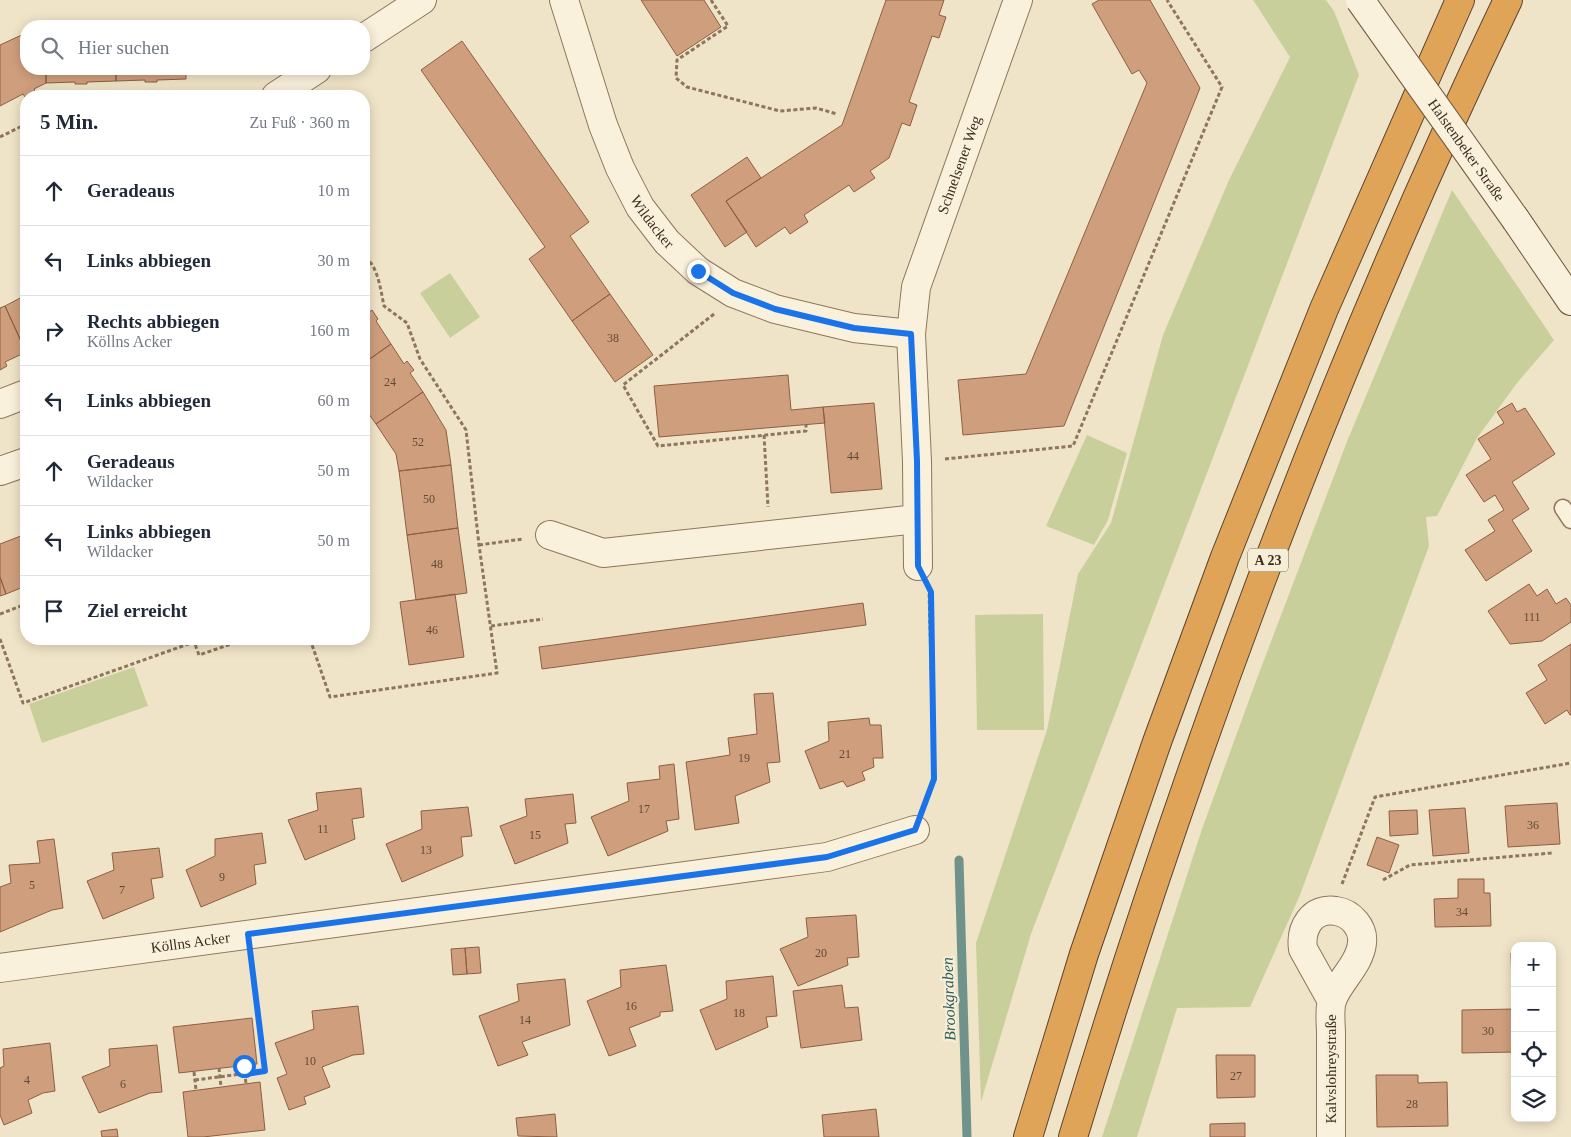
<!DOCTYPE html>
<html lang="de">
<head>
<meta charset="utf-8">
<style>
  :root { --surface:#fff; --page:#f2f2f3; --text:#1f2937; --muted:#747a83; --line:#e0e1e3 }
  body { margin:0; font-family:Georgia,serif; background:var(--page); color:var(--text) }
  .controls { position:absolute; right:15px; bottom:15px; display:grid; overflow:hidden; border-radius:10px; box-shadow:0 2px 12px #0003 }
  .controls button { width:45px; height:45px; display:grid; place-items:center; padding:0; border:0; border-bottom:1px solid var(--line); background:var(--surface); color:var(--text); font:25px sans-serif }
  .stop { position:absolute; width:15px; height:15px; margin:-11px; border:4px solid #1a73e8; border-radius:50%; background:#fff }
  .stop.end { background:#1a73e8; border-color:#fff; box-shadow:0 1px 5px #0008 }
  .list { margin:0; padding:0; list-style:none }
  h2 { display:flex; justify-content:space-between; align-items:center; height:65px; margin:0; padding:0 20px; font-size:21px }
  h2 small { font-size:16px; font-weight:400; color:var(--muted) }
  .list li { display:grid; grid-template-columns:32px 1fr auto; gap:15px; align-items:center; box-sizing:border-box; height:70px; padding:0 20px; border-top:1px solid var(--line) }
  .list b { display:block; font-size:19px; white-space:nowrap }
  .list p { margin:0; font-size:16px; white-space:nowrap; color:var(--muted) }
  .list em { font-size:16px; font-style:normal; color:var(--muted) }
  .icon { flex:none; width:28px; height:28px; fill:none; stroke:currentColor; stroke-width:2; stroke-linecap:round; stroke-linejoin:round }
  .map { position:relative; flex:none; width:1571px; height:1137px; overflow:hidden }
  .search { position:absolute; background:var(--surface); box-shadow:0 2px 12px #0003; left:20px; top:20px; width:350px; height:55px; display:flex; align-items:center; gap:12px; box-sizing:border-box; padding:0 18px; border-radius:20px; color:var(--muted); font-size:19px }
  .panel { position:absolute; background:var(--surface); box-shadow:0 2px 12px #0003; left:20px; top:90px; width:350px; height:555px; border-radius:20px }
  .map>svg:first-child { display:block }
  .green { fill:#c9cf9b }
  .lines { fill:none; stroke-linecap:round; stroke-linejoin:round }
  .stream { stroke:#6f938a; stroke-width:9 }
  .building { fill:#cf9f7d; stroke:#8d5f41 }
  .lane-casing { stroke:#8d765c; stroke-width:19 }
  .street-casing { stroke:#8d765c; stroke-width:30 }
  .secondary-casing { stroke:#6f573f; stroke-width:30 }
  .highway-casing { stroke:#5b4430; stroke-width:30 }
  .path { stroke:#8d765c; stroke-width:3; stroke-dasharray:4 2.5; stroke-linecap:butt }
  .lane { stroke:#faf1dc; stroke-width:16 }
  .street { stroke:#faf1dc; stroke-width:28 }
  .secondary { stroke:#faf1dc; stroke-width:28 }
  .highway { stroke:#e0a458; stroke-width:28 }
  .secondary-bridge-casing { stroke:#6f573f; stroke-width:30; stroke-linecap:butt }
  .secondary-bridge { stroke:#faf1dc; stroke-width:28 }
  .route { stroke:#1a73e8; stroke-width:6 }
  .labels { text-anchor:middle; stroke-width:4.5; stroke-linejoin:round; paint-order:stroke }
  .number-label { font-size:12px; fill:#624a37 }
  .shield { fill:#f7eed8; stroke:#756857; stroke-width:1 }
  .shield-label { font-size:14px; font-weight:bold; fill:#3d2e20 }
  .street-label { font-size:15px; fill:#3d2e20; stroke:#f7eed8 }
  .water-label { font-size:16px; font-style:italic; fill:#2f5d5a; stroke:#f7eed8 }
</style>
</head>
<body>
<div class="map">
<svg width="1571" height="1137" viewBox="0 0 1571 1137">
  <rect width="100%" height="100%" fill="#f0e4c8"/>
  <path class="green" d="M1253,0H1326L1334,11L1359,75L1031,934L981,1102L976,943L1047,730L1078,574L1111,523L1163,335L1229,180L1290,57Z
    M1452,190L1554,340L1517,383L1477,438L1437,516L1426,517L1429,546L1300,895L1250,1007L1177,1008L1137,1137H1102L1202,829L1256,681L1348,439Z
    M450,273L480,317L450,338L420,293Z
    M1087,435L1127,453L1108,520L1094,545L1046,526Z
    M1043,614L1044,730H977L975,615Z
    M134,667L148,706L42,743L29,704Z"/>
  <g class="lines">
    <path class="stream" d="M959,860L967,1137"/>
  </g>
  <path class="building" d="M641,0H704L721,27L677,56Z
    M886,0H944L939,15L946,17L939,38L932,36L909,102L917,105L910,126L902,123L889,158L870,171L875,178L854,192L849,185L804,215L808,222L790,234L785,227L756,247L726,201L842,125Z
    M1099,0H1150L1200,88L1064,426L963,435L958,380L1026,374L1147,83L1139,70L1132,74L1092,4Z
    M179,23V25H184L185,26H119L136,25V26H162V24Z
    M26,33V69H46V83L34,89L35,92L25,97L23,94L0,106V45Z
    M462,41L589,222L570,236L610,294L572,321L529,259L545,247L421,70Z
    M46,69H116V81L87,82V84H75V82L46,83Z
    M116,69H186V79L157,80V82H145V80L116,81Z
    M747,157L761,178L726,201L747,232L725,247L691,195Z
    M610,294L653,355L615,382L572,321Z
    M26,295V352L5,306Z
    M364,304L369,312L372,310L378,319L376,321L391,344L364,363Z
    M5,306L26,352L5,362L7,366L0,370V308Z
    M391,344L404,364L407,361L414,370L410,373L423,392L376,424L366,410L369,408L364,400V363Z
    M788,375L791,410L823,407L825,423L659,437L654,386Z
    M423,392L446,430L451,465L399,471L396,454L376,424Z
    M874,403L882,489L831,493L823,407Z
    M1512,403L1517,412L1525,408L1555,454L1512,482L1529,509L1512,520L1532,551L1486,581L1465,550L1495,531L1488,520L1504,510L1495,495L1484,502L1466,475L1491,459L1478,439L1504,423L1497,412Z
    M451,465L458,528L407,535L399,471Z
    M458,528L467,593L416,600L407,535Z
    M26,534V586L6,594L0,577V544Z
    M0,577L6,594L0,596Z
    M1529,584L1537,596L1547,589L1556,604L1566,598L1571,605V622L1542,641L1510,644L1488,611Z
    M455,594L464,657L409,665L400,602Z
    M863,603L866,625L542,669L539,647Z
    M1571,644V715H1570L1567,710L1545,724L1526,693L1547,680L1538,665Z
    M773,693L780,762L767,763L770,782L735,796L739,823L695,830L686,762L730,755L728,738L757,734L754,694Z
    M869,718L870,725H881L883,758H873L874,767L862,772L865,780L847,787L843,781L820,789L805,751L829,741L828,722Z
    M674,764L679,819L666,821L668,831L608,856L591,817L629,801L627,783L660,779L659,766Z
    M361,788L364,817L352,819L355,839L305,860L288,820L318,810L316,793Z
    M573,794L576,823L565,824L568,843L515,864L500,826L527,816L525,799Z
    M1557,803L1560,844L1508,847L1505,806Z
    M468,807L472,836L461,837L463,856L402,882L386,844L422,829L421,811Z
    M1465,808L1469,853L1433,856L1429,810Z
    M1417,810L1418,834L1390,836L1389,811Z
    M262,833L266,863L254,865L256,884L201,907L186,870L215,856V839Z
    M1377,837L1399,845L1389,873L1367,865Z
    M54,839L63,908L52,910L0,932V887L11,883L9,865L40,863L37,841Z
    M159,848L163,877L151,879L154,898L103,919L87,881L114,870L112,853Z
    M1458,879H1484V893H1490L1491,926L1435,927L1434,899L1458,898Z
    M856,915L859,957L847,958L848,965L798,986L780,949L808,937L806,918Z
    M479,947L481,973L467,974L465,948Z
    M465,948L467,974L453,975L451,949Z
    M1511,953H1515V987H1512Z
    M666,965L673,1011L660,1012V1016L629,1028L636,1046L609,1056L587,1001L621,987L620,970Z
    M773,976L777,1016L766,1017L768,1027L716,1050L700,1010L727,999L726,981Z
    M565,979L570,1025L522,1042L528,1055L498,1066L479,1016L519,1001L517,984Z
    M842,985L845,1008L858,1007L862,1040L801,1048L793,991Z
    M358,1006L364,1054L353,1055L322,1067L330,1087L304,1097L306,1104L289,1110L277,1078L287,1074L275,1043L314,1029L312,1011Z
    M1515,1009V1052L1462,1053V1010Z
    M252,1018L257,1064L179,1073L173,1027Z
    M50,1043L55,1091L43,1093L28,1100L32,1113L4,1125L0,1115V1068L4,1066L3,1049Z
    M157,1045L162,1092L150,1093L99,1113L82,1077L110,1066L109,1049Z
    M1216,1055H1255V1097L1217,1098Z
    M1376,1075H1418V1083L1447,1082L1448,1126L1377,1127Z
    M260,1082L265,1130L203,1137H188L183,1092Z
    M876,1109L879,1137H824L822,1115Z
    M555,1114L557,1137L518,1136L516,1118Z
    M1245,1123V1137H1210V1124Z
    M117,1129L118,1137H102L101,1131Z"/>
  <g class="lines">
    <defs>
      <path id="lane" d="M1563,508L1571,520"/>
      <g id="street">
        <path id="s1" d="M564,0L603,125L620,168L640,207L667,242L698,271L733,293L775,309L854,328L911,334"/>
        <path d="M364,38L422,0"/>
        <path d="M276,96L317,69"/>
        <path d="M0,404L26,394"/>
        <path d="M0,471L26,462"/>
        <path d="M550,535L603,553L917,519"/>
        <path id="s2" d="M918,566L917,461L911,334L916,287L1018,0"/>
        <path id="s3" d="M0,968L827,857L915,830"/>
        <path d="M1331,1137C1331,1103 1331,1069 1331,1034C1331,1024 1329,1010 1332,1000C1339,981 1360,964 1362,943C1364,928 1351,913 1336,911C1312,907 1300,928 1303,949L1332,1001"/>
      </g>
      <path id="secondary" d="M1516,220L1571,301"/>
      <path id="highway" d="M1028,1137L1084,954L1157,742L1225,557L1324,309L1460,0
        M1073,1137C1191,748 1332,367 1508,0"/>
    </defs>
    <use href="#lane" class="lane-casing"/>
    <use href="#street" class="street-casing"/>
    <use href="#secondary" class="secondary-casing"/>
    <use href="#highway" class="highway-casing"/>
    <path class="path" d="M711,0L728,26L677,60L676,78L687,87L780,111L816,108L837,114
      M0,137L26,124
      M714,314L623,385L658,446L806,431V425
      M764,435L768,507
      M945,459L1073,446L1222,87L1167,0
      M479,545L523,539
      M0,614L26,604
      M491,626L543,619
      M0,639L23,703L194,642
      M193,639L199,655L246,639
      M310,639L330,697L497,673L479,545L466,430L420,359L407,323L384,306C381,292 378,264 364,257
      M925,804L934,779L929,590
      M1383,880L1410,865L1552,853
      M1342,884L1375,797L1571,763
      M244,1066L246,1084
      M219,1068L221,1087
      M194,1072L196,1090
      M195,1080L265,1071L251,962"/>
    <use href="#lane" class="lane"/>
    <use href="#street" class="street"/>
    <use href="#secondary" class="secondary"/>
    <use href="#highway" class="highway"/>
    <defs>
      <g id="secondary-bridge">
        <path id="s4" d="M1360,0L1516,220"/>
      </g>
    </defs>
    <use href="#secondary-bridge" class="secondary-bridge-casing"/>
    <use href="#secondary-bridge" class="secondary-bridge"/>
  </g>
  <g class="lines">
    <path class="route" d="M244,1066L245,1074L265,1071L248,934L827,857L915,830L934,779L931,592L918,566L917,461L911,334L854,328L775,309L733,293L698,271"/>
  </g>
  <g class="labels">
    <g class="number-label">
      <text x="613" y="342">38</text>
      <text x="390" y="386">24</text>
      <text x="418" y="446">52</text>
      <text x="853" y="460">44</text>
      <text x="429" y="503">50</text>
      <text x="437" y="568">48</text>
      <text x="1532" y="621">111</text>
      <text x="432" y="634">46</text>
      <text x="845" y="758">21</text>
      <text x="744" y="762">19</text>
      <text x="644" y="813">17</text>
      <text x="1533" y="829">36</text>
      <text x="323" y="833">11</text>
      <text x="535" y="839">15</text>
      <text x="426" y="854">13</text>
      <text x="222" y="881">9</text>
      <text x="32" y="889">5</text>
      <text x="122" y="894">7</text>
      <text x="1462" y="916">34</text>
      <text x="821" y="957">20</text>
      <text x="631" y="1010">16</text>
      <text x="739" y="1017">18</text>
      <text x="525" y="1024">14</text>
      <text x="1488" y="1035">30</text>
      <text x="310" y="1065">10</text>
      <text x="1236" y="1080">27</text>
      <text x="27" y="1084">4</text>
      <text x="123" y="1088">6</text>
      <text x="1412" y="1108">28</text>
    </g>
    <rect class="shield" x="1248" y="548.5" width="40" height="23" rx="4"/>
    <g class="shield-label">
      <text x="1268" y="565">A 23</text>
    </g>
    <g class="street-label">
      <text dy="5" stroke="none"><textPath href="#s4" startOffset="184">Halstenbeker Straße</textPath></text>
      <text dy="5" stroke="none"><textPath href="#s2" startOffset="409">Schnelsener Weg</textPath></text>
      <text dy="5" stroke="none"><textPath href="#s1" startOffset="240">Wildacker</textPath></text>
      <text dy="5" stroke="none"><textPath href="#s3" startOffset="192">Köllns Acker</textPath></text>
      <text transform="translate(1331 1069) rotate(-90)" y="5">Kalvslohreystraße</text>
    </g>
    <g class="water-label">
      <text transform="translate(948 999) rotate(-92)" y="6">Brookgraben</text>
    </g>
  </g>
</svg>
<div class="controls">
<button>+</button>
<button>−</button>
<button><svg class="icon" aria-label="locate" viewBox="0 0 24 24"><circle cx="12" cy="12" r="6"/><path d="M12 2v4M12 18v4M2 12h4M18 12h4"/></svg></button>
<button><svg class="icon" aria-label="layers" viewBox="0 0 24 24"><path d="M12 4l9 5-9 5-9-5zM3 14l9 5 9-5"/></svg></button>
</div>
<div class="stop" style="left:244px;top:1066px"></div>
<div class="stop end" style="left:698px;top:271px"></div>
<div class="search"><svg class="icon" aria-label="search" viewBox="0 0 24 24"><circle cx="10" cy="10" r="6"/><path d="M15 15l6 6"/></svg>Hier suchen</div>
<section class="panel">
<h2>5 Min.<small>Zu Fuß · 360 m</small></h2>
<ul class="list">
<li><svg class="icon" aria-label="ahead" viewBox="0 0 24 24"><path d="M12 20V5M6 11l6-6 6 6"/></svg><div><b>Geradeaus</b></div><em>10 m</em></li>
<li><svg class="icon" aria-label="left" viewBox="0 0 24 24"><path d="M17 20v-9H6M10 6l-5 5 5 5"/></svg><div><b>Links abbiegen</b></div><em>30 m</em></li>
<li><svg class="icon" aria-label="right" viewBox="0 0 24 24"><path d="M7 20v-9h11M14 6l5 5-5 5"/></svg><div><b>Rechts abbiegen</b><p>Köllns Acker</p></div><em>160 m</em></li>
<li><svg class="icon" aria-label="left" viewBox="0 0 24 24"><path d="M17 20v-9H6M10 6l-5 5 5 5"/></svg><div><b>Links abbiegen</b></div><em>60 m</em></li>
<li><svg class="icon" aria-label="ahead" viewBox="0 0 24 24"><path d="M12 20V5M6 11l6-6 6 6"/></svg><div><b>Geradeaus</b><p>Wildacker</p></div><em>50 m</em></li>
<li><svg class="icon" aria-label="left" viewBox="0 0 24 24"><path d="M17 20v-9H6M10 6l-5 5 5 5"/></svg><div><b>Links abbiegen</b><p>Wildacker</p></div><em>50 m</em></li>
<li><svg class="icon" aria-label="arrive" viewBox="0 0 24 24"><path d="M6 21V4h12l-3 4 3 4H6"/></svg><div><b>Ziel erreicht</b></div></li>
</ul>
</section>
</div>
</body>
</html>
